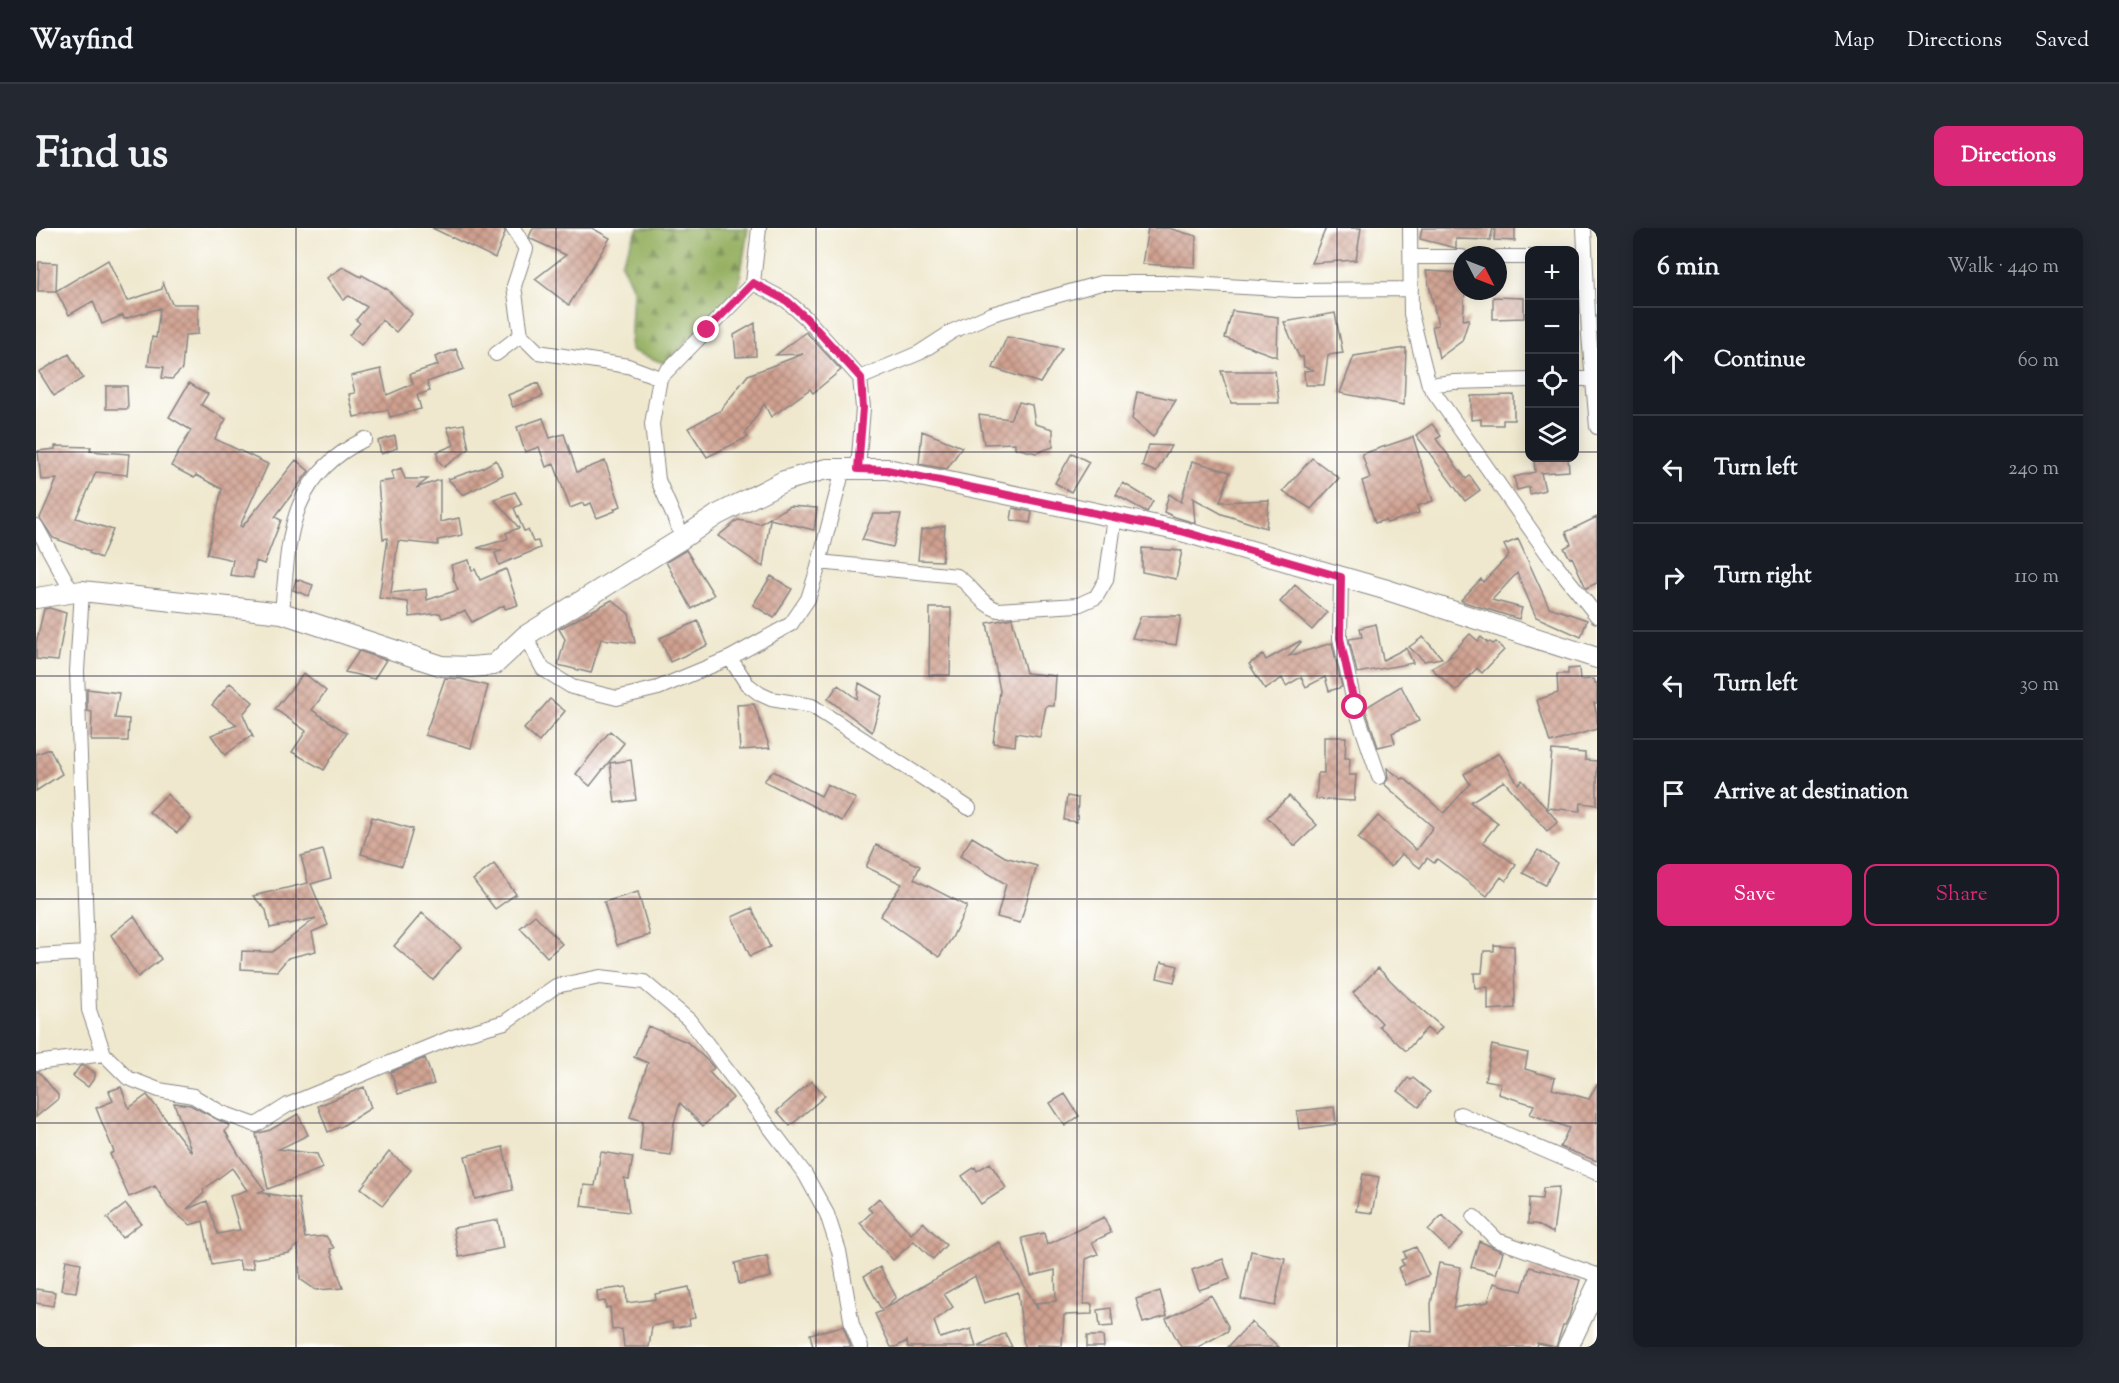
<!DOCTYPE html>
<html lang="en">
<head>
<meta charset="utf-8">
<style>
  :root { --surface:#171b24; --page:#242831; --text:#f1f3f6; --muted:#9ea1a6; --line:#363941; --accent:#db2777 }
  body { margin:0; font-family:"Sorts Mill Goudy",serif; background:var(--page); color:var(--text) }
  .controls { position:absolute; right:18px; top:18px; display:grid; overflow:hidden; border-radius:12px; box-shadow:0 3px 15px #0003 }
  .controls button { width:54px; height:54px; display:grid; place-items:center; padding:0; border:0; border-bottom:2px solid var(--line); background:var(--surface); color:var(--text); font:30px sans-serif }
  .compass { position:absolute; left:1417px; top:18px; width:54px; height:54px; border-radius:50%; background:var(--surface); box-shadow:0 3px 15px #0003; rotate:132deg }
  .stop { position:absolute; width:18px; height:18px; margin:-14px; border:4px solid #db2777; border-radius:50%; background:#fff }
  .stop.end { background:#db2777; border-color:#fff; box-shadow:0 2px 6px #0008 }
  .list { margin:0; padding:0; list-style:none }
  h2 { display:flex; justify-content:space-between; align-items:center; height:78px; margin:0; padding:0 24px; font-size:26px }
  h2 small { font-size:20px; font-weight:400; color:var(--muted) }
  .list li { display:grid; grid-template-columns:39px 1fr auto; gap:18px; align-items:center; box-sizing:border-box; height:108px; padding:0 24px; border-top:2px solid var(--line) }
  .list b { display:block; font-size:22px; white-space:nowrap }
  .list em { font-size:20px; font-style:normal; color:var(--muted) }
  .actions { display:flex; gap:12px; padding:18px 24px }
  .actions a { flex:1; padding:14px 0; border:2px solid var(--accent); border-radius:12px; text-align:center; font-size:21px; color:var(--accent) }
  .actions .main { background:var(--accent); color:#fff }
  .icon { flex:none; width:33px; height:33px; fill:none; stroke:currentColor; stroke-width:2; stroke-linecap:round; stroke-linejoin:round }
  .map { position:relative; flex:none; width:1561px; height:1119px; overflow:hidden; border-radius:12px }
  header { display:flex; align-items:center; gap:36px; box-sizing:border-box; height:84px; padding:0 30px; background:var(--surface); border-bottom:2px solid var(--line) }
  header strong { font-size:28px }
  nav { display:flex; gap:33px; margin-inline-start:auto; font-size:21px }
  .intro { display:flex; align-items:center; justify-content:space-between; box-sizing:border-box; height:144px; padding:0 36px }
  h1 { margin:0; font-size:42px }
  .button { padding:15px 27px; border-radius:12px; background:var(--accent); color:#fff; font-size:21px; font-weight:700 }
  main { display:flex; gap:36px; padding:0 36px }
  aside { flex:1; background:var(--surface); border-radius:12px; box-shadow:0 3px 15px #0003 }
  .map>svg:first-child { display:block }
  .forest { fill:url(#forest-firs); stroke:#5c6a4f; stroke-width:1.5 }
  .building { fill:url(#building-cross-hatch); fill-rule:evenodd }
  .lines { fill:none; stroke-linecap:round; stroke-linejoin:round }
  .street-casing { stroke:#888584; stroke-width:16 }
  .secondary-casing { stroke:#888584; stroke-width:22 }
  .street { stroke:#fff; stroke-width:14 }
  .secondary { stroke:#fff; stroke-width:20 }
  .route { stroke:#db2777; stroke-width:8 }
  .grid { fill:none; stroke:#22223b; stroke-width:1.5; stroke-opacity:0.55 }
</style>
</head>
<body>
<header>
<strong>Wayfind</strong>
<nav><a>Map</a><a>Directions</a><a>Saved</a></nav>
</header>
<div class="intro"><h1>Find us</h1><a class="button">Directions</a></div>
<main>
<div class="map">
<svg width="1561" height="1119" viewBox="0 0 1561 1119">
  <defs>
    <pattern id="forest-firs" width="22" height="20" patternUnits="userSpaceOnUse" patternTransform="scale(1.5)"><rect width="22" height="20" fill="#96b163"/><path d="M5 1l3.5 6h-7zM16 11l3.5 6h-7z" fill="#7a9053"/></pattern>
    <pattern id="building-cross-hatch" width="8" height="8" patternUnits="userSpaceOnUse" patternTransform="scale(1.5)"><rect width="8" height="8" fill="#d0a190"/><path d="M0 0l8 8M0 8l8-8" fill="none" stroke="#a88377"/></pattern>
  </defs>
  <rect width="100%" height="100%" fill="#fff"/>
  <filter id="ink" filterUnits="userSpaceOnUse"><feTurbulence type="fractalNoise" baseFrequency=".0167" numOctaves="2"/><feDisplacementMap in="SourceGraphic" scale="12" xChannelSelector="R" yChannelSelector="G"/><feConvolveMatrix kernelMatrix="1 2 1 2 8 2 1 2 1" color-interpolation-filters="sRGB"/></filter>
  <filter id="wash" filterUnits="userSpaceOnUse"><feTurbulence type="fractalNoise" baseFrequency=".008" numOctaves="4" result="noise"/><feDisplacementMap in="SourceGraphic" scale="24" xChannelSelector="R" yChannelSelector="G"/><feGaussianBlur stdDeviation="1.35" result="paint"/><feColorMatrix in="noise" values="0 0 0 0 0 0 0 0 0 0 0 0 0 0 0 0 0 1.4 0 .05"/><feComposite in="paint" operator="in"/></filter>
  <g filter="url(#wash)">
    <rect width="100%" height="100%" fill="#efe8ce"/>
    <path class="forest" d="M602,0H712L703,57L630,136L594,122L597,61L585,35Z"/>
    <g id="blocks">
      <path class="building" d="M396,0H468L469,5L459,30Z
        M497,0H556L574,10L533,77L499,51L530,27L495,11L493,9Z
        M1112,0H1132L1160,8L1159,39L1106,36Z
        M1290,0H1325L1320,32L1275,35Z
        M1386,0H1457L1454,12L1420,11V20L1384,11Z
        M1459,0H1479V13L1458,12Z
        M72,32L91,73L126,61L127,55L136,76H162V106L149,107L146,141L136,151L126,150L128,139L112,138L116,109L120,110L124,80L88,91L87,87L66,96L57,73L33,87L20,63H2L3,34L21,35L20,63Z
        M307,39L325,49L326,47L351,61L376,86L360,104L346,92L325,117L313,107L324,95L320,92L331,79L313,68L307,72L291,50Z
        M1390,43L1426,45V63H1429L1427,92L1433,91L1426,113L1403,130L1396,98L1402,97Z
        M1457,69L1488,70V90L1457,91Z
        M1196,83L1242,89L1241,129L1189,110Z
        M1299,85L1307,125L1292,127L1288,157H1269L1268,143L1278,142L1268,139L1267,129H1263L1248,94Z
        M719,95L720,128L700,129L698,107Z
        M770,104L805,142L777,165L774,161L735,189L728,176L709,206L712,209L671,229L652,200L684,183L712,147L767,126L740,127Z
        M971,109L1026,120L1004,155L957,140Z
        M1370,120L1368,177L1304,165L1318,128Z
        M420,121L428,141L391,154L394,163L381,167L385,181L354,189L352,182L318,189L313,166L319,165L315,148L345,141L351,167L377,156L374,146L402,137L399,129Z
        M33,126L47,150L18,168L3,144Z
        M1185,143H1239L1243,175H1195Z
        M153,155L172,166L165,177L190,191L179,211L232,236L204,298L206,299L260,232L273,243L239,289L245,292L228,336L220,333L217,350L194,347L197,332L171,326L186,261L160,247L158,250L135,238L155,202L133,189Z
        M502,155L507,168L477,179L472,167Z
        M70,158H91L92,181H70Z
        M1101,164L1140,172L1117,209L1096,191Z
        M1478,167V192H1467V197H1445V191L1435,192V168Z
        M983,174L996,177L999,196L1017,201V219L1000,225L979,220V215L948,216L943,187L974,191Z
        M507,190L514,210L528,206L541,244L569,233L585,278L578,281L579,283L561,290L555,275L548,278L547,275L534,280L518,236L510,239L503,219L489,224L481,199Z
        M428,196L433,221L408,239L402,232L401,224L418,217L411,199Z
        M1396,196L1405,208L1400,211L1430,251L1434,248L1444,262L1429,273L1380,207Z
        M886,203L926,219L911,241L883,236Z
        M359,208L361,220L345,226L342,213Z
        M1377,209L1397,273L1381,278L1383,285L1351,295L1349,292L1339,295L1326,253L1334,250L1326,226Z
        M1113,217L1135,218L1120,244L1106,238Z
        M19,218L55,219L54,223L93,226L91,247L60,244L40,290L77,302L65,330L53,325L54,323L17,310L4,290L21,251L5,252L2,223L19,221Z
        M1036,225L1053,234L1035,264L1019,255Z
        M1276,230L1303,250L1275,281L1247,263Z
        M1498,230H1532L1533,243L1505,245L1509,262L1494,266L1493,259L1481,262L1478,249L1499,244Z
        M460,232L467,247L427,267L412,251L446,240Z
        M1156,233L1194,244L1184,274L1233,272L1230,300L1186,286L1157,270L1159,295L1139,289L1128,284L1133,266L1145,274Z
        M365,240L369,251H392L380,260L404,252V294L423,290L426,307L402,312V317L362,313L355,365L390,361L391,372L422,362L417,350L418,349L415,337L433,332L436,343L439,341L444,352L470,341L482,377L469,381L468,377L436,394L429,383L406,390L404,385L374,389L372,374L343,370L352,310L347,311L342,254L358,252L355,244Z
        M1087,255L1117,273L1111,284L1080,267Z
        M479,264L486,276L478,280L488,303L492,302L497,314L502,313L504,320L463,337L459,325L466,323L441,320L468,312L472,310L470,305L483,300L458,271Z
        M753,278L781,280L778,302L734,291L727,339L682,308L702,292L724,296Z
        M977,280L996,284L994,295L975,292Z
        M837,286H865L857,319L826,312Z
        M1561,289V355L1550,360L1536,329L1534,330L1528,320L1535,316L1530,304Z
        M909,298L906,333L882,332L885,302Z
        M1482,311L1513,379L1551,392L1545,409L1500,389L1481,345L1456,372L1486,380L1483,391L1428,374L1425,372L1445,351L1447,354L1473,327L1468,317Z
        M1106,320L1146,323L1140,351L1106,344Z
        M650,322L678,367L656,381L630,334Z
        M735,348L756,361L738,390L717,377Z
        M260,351L277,357L273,368L257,362Z
        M1259,357L1291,385L1276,402L1244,374Z
        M576,372L593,386L599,415L565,411L555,445L522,437L529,411L523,401Z
        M13,380L30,385L22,433L0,431V415L8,381Z
        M894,380H915L914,447H893Z
        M1105,388H1145L1140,417L1096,410Z
        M976,390L990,445L1020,448L1018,478H1010L1004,509L980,505L979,518L957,515L964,463L951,395Z
        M662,393L672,417L634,434L624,410Z
        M1340,396L1347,432L1370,420L1377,435L1321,445L1313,411L1326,409L1324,400Z
        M1434,406L1442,413L1445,409L1452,415L1454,414L1457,416L1460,414L1468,422L1446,445L1441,440L1420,463L1395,440L1416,428H1413Z
        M1387,409L1406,430L1388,433L1373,419Z
        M1264,413L1265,414L1253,428L1296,415L1306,459L1293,463L1289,449L1270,459L1265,449L1250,458L1246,450L1229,461L1213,436L1227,427L1230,432Z
        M323,423L350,432L338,451L309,444Z
        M1543,440L1544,452L1558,451L1559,455H1561V475H1558L1561,487V501L1514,515L1501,472L1522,465L1521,446H1532V441Z
        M268,445L290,463L276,482L311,505L288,542L256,524L270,503L239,481Z
        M409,450L425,451L452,458L435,520L389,507Z
        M194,455L217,474L207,486L217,509L215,508L189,527L175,507L201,497L176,477Z
        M823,455L846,468L836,504L792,471L802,457L821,471Z
        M1365,458L1383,493L1356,505L1359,515L1342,519L1329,480Z
        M51,461L83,465L79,490L93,491L92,513H55L56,484L51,483Z
        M514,471L529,483L503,514L488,501Z
        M718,476L734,520L704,522L701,477Z
        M574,503L588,515L554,558L540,546Z
        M1288,509H1310L1309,530H1314L1313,547H1320L1318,573L1280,571L1282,545H1288Z
        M14,521L26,546L0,563V526Z
        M1516,522L1549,525V532L1561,533V577L1545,575L1544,583L1511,580Z
        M1463,525L1482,556L1486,552L1522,594L1511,603L1468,553L1434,574L1462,595L1447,614L1480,637L1470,653L1465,649L1451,668L1401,631L1398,635L1391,630L1384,640L1366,626L1355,639L1322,610L1342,588L1380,622L1397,599L1348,556L1352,551L1351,540L1366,551L1368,550L1408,585L1434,556L1428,546Z
        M595,532L600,572L579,575L574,535Z
        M737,543L785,568L791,556L820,571L806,593L728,553Z
        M131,566L155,591L141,605L113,584Z
        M1031,568L1042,570L1041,594L1028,592Z
        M1253,568L1281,597L1259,618L1231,589Z
        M336,589L377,601L366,638L325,626Z
        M936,609L969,629L1001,638L984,695L961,689L970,656L924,628Z
        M840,617L884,638L878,651L931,678L916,710L903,729L844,688L866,656L830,639Z
        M287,622L295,650L275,656L292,697L276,704L280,723L252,730L241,743L205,741L206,723L236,724L280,690L234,700L230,682L217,668L272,655L265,628Z
        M1502,622L1521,635L1509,657L1487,645Z
        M458,636L480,666L459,681L437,652Z
        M602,664L614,707L581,717L568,674Z
        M716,680L734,719L714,728L696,689Z
        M386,685L425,719L397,752L358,718Z
        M499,687L526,716L511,729L484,700Z
        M98,688L125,731L102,749L75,707Z
        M1458,717L1478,718L1479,780L1452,782V759L1439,760L1438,745H1446L1448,723H1458Z
        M1125,734L1142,738L1138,754L1121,750Z
        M1342,740L1370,768L1406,799L1399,807L1391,800L1370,823L1343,798L1346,795L1317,765Z
        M612,798L651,814L673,834L678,840L673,844L697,870L667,898L644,875L638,895L635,927L604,923L607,893L594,889L612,835L598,829Z
        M1456,817L1492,825L1489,841L1519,850L1516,861L1553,871L1561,856V933L1524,919L1533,900L1494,886L1498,877L1462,866L1465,855L1449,852Z
        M389,830L398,856L362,866L355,844Z
        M44,838H49L59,845V849L52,859L37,848Z
        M0,844H3L22,867V871L0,889Z
        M1372,850L1375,852L1377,850L1394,864L1383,879L1362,863Z
        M776,853L789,868L754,898L741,883Z
        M85,859L93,880L111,867L156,925L138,875L154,877L194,898L189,903L203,927L229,962L223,964L231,966L234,969L233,966L263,971L269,1010L290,1008L298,1020L294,1021L307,1060L280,1062L264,1051L262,1017L253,1025L216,1031L218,1040L205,1042L203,1032L176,1037L167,993L154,997L132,979L119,958L93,969L74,926L78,924L60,880L77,873L73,863ZM196,940L211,962L194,968L204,1002L182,1006L171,973L151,981L168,965L167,962Z
        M328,859L335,880L306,898L292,904L282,878Z
        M1029,866L1043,888L1029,898L1014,875Z
        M1298,879L1300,896L1263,901L1261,883Z
        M262,886L272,907L243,921L281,926L287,940L232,961L220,906L234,902Z
        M467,919L477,962L439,971L429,928Z
        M353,924L375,942L347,977L325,960Z
        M565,924L597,929L593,951L588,950L593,984L545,978L548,957L559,958Z
        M954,935L970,960L945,976L926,948L939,939L941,943Z
        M1327,946L1343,949L1336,985L1320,983Z
        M1523,959L1517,1005L1500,996H1492L1493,970L1506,971L1507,960Z
        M843,970L875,1006L887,994L910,1017L897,1031L878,1013L857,1032L824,995L836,984L832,980Z
        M90,976L105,995L86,1010L71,990Z
        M1406,987L1427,1006L1413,1022L1392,1002Z
        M1068,989L1075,1005L1056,1014L1062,1026L1050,1031L1048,1076H1056V1086L1028,1087L1026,1118L1001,1117V1119H988L982,1064L948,1075L939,1048L908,1066L917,1079L898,1093L904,1110L935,1101L940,1119H872L871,1113L860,1119H855L839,1086L846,1083L828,1048L844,1039L860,1069L847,1081L963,1014L1002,1081L1000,1075L1020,1073L1019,1042L995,1048L986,1010L1008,1005L1011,1017Z
        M462,992L467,1020L423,1029L417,1000Z
        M1443,1013L1467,1024L1460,1046L1435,1039Z
        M1380,1019L1393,1047L1370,1057L1362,1040L1368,1037L1365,1032L1370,1030L1368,1024Z
        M1215,1023L1249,1030L1239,1078L1205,1071Z
        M731,1028L735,1049L703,1056L699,1035Z
        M1187,1031L1194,1051L1163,1062L1156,1042Z
        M30,1032L45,1035L40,1064L25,1062Z
        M1403,1035L1425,1039L1417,1080L1452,1074L1458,1055L1486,1063L1494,1039L1544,1052L1533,1089L1529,1097H1527L1520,1119L1501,1115L1500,1119H1373L1375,1102L1396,1104L1395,1076Z
        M590,1059L591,1075L620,1071L619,1066L653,1059L659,1090L653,1091L654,1097L637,1100L636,1094L616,1098L613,1119H588L586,1101L576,1102L574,1079L570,1080L569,1073L562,1074L561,1063Z
        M0,1061L19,1064L17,1078L0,1075Z
        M1124,1063L1131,1088L1107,1095L1100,1071Z
        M1175,1067L1192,1098V1103L1162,1119H1145L1130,1091Z
        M1075,1080L1077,1098L1064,1099L1062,1082Z
        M1215,1094L1243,1119H1192Z
        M807,1098L815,1119H777L774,1106Z
        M969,1105L976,1119H942Z
        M1051,1108H1067L1068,1119H1051Z"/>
    </g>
  </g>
  <g filter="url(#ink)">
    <use href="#blocks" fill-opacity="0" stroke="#888584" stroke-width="1.5"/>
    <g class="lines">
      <defs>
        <path id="street" d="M477,0L490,21L478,58L485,107L502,124L592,138L624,150
          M1374,0L1375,86L1393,157L1511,325L1561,388
          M1548,0L1553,107L1561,199
          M1375,29H1426
          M1462,29H1494
          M717,55L751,73L770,90L824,150L827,180L822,241
          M460,126L485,107
          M824,150L883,125L917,103L956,86L1065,55H1137L1259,62L1375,61
          M1538,151H1557
          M1393,157L1417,154L1494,152
          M0,298L36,364
          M647,310L622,252L616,196L624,150L717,55L723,0
          M783,334L921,348C937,359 943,375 962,382L1042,377L1060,369L1070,352L1079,289
          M1305,349L1304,410L1319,479L1343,549
          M46,363L41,443L53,782L68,826L92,850L123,862L157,868L184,884L220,897L252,877L417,809L469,794L520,758L564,749L608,754L653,792L769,946L791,986L803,1023L816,1097L825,1119
          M246,385C253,308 252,249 329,211
          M489,408L507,441L536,459L581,470L622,460L694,430L755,396L772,371L781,343L807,241
          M694,430L711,456L724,466L735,471L776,478L933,580
          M0,728L50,725
          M0,835L68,826
          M1424,886L1561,945
          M1438,989L1461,1012L1561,1047"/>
        <path id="secondary" d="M0,370L46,363L246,385L406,438L435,439L458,437L489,408L647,310L681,287L748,253L790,241H851L1145,303L1348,361L1561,430
          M1532,1119L1561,1058"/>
      </defs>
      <use href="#street" class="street-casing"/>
      <use href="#secondary" class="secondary-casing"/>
      <use href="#street" class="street"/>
      <use href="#secondary" class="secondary"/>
    </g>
  </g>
  <g class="lines" filter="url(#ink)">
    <path class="route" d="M671,102L717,55L751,73L770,90L825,150L827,180L822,241L851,242L1145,303L1305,349L1304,410L1319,479"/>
  </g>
  <path class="grid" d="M260,0V1119M520,0V1119M780,0V1119M1041,0V1119M1301,0V1119M0,224H1494M1538,224H1561M0,448H1561M0,671H1561M0,895H1561"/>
</svg>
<div class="controls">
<button>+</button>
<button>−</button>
<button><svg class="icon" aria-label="locate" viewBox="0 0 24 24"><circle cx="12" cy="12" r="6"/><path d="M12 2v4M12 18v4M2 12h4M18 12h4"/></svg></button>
<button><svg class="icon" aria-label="layers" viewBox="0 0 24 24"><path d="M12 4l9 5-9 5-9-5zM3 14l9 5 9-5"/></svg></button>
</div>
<svg class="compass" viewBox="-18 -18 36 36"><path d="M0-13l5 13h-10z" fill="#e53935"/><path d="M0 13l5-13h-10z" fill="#9ea1a6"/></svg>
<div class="stop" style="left:1319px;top:479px"></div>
<div class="stop end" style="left:671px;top:102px"></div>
</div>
<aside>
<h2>6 min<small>Walk · 440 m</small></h2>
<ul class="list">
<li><svg class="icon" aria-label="ahead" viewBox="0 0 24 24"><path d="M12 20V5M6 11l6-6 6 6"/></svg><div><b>Continue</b></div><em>60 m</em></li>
<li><svg class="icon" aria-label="left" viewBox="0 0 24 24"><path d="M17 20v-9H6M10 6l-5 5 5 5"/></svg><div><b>Turn left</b></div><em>240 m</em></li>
<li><svg class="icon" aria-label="right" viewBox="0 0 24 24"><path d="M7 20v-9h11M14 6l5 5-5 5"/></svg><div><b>Turn right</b></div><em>110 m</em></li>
<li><svg class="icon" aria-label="left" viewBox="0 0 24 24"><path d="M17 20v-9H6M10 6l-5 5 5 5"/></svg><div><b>Turn left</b></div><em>30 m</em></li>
<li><svg class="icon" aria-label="arrive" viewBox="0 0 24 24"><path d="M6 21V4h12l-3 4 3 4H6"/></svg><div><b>Arrive at destination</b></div></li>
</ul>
<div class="actions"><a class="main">Save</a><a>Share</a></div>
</aside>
</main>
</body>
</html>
